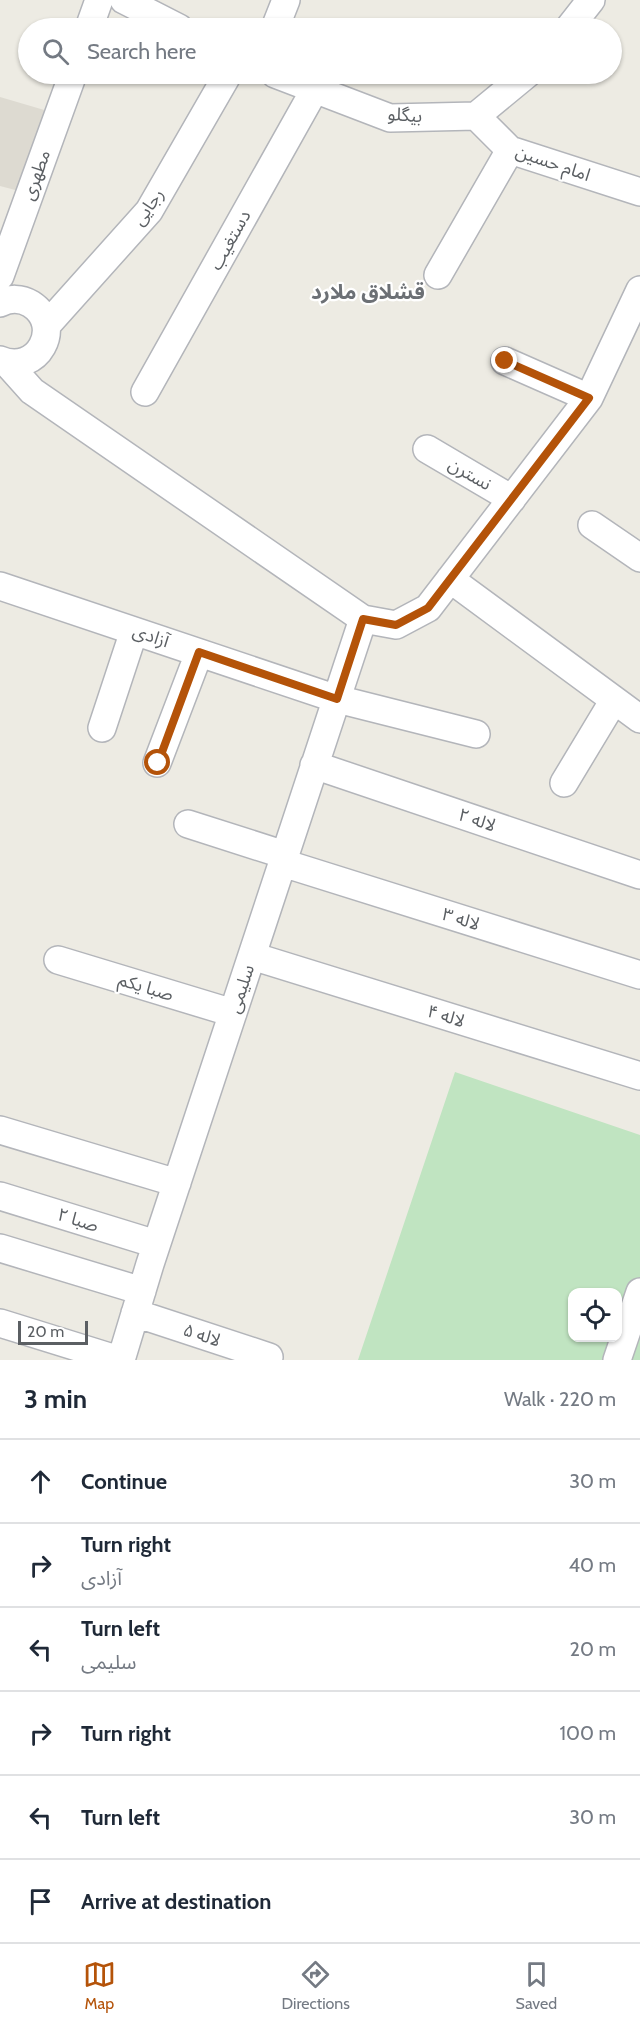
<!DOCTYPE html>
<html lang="en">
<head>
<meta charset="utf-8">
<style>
  :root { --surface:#fff; --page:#f6f6f7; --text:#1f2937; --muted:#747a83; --line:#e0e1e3; --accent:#b45309 }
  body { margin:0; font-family:Cabin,"Noto Sans Arabic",sans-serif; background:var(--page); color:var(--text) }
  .controls { position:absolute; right:18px; bottom:18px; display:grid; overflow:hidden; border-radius:12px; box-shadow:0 2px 4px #0004 }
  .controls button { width:54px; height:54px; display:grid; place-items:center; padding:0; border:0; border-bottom:2px solid var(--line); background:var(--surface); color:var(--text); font:30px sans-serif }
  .scale { position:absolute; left:18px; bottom:15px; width:70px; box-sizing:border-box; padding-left:6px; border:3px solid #5b5f63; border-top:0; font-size:16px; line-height:21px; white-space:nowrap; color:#5b5f63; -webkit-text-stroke:4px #fff; paint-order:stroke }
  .stop { position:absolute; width:18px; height:18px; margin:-14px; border:4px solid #b45309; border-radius:50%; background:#fff }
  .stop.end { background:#b45309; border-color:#fff; box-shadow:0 2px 6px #0008 }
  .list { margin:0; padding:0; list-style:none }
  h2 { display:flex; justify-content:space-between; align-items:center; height:78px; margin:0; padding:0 24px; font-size:26px }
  h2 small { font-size:20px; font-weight:400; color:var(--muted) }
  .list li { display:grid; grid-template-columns:39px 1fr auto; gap:18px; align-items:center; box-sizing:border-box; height:84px; padding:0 24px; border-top:2px solid var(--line) }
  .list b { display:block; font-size:22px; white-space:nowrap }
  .list p { margin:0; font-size:20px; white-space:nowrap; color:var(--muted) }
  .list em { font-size:20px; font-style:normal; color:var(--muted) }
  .icon { flex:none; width:33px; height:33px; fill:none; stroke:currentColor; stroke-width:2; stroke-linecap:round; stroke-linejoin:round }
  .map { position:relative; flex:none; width:640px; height:1360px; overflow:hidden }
  .search { position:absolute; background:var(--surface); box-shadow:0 2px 4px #0004; left:18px; right:18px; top:18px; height:66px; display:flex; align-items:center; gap:15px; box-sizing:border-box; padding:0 21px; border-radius:33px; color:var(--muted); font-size:22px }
  .sheet { height:582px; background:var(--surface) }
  nav { display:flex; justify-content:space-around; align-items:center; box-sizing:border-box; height:84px; border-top:2px solid var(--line); background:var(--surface); font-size:16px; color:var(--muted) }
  nav a { display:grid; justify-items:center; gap:3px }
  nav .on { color:var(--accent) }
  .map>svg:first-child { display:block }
  .education { fill:#dddad1 }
  .green { fill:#c0e4c1; fill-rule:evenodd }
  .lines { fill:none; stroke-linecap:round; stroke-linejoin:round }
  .minor-casing { stroke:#b3b5ba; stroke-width:30 }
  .minor { stroke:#fff; stroke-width:27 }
  .route { stroke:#b45309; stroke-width:8 }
  .labels { text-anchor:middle; stroke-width:4.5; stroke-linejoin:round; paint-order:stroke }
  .street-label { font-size:18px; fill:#5b5f63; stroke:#fff }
  .quarter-label { font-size:21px; font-weight:bold; fill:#6c7075; stroke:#fff }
</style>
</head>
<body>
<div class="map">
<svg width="640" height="1360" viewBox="0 0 640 1360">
  <rect width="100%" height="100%" fill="#edebe3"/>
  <path class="education" d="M0,97L51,112L23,192L0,186Z"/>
  <path class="green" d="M455,1072L640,1135V1360H358ZM572,1292H618V1338H572Z"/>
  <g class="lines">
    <defs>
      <path id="minor" d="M124,0L179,28
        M89,28L99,0
        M275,28L286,0
        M569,28L591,0
        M275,74L390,118L476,116L527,74
        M476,116L510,150L640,192
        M438,275L510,150
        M0,276L73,74
        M0,303C10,298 21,298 31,304C65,326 37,376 0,360
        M46,326L149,211L228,74
        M505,361L589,398
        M7,363L32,391L363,619L396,625L428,608L589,398L640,290
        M145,392L315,89
        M427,449L512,499
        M592,525L640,558
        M450,579L640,719
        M0,586L337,699L476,734
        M102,728L134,631
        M157,763L199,653
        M314,765L640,875
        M564,783L614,700
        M188,824L285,855
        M283,863L640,975
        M252,956L640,1076
        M58,960L233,1013
        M0,1130L177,1183
        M0,1196L156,1244
        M0,1248L142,1291
        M135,1313L269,1357
        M0,1323L119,1360
        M121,1360L150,1264L363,619
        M617,1360L640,1292"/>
    </defs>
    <use href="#minor" class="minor-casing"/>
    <use href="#minor" class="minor"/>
  </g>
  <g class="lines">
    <path class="route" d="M158,763L199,652L337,699L363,619L396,625L428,608L589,398L505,361"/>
  </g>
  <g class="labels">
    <g class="street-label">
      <text transform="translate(405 115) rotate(4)" y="6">بیگلو</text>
      <text transform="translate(553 163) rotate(19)" y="6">امام حسین</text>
      <text transform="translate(36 175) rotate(-70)" y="6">مطهری</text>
      <text transform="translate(148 207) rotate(-55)" y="6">رجایی</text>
      <text transform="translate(230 240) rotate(-61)" y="6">دستغیب</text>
      <text transform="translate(470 474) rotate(30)" y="6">نسترن</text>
      <text transform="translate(151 636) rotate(19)" y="6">آزادی</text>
      <text transform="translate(477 820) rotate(19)" y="6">لاله ۲</text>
      <text transform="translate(461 919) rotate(17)" y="6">لاله ۳</text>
      <text transform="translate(146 987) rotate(17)" y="6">صبا یکم</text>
      <text transform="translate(241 989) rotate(-72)" y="6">سلیمی</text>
      <text transform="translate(446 1016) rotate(17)" y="6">لاله ۴</text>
      <text transform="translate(78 1220) rotate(17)" y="6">صبا ۲</text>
      <text transform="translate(202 1335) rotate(18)" y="6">لاله ۵</text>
    </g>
    <g class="quarter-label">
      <text x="368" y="299">قشلاق ملارد</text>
    </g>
  </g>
</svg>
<div class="controls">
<button><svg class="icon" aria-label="locate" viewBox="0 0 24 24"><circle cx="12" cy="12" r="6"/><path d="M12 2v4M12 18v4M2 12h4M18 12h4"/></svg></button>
</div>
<div class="scale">20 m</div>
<div class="stop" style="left:158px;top:763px"></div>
<div class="stop end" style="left:505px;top:361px"></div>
<div class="search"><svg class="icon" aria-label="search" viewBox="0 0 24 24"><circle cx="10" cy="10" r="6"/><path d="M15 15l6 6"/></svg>Search here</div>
</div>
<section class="sheet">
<h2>3 min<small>Walk · 220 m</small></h2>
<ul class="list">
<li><svg class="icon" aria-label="ahead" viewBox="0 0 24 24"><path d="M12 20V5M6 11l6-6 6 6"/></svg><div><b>Continue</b></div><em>30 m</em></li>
<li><svg class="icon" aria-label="right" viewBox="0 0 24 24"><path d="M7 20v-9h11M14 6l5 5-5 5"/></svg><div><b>Turn right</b><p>آزادی</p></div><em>40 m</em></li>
<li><svg class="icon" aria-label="left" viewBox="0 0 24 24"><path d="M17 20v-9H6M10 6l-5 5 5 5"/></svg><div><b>Turn left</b><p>سلیمی</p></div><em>20 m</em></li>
<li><svg class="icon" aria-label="right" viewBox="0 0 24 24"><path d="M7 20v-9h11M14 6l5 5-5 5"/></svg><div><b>Turn right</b></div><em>100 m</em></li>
<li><svg class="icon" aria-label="left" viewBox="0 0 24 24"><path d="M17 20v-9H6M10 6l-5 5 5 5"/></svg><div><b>Turn left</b></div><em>30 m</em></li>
<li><svg class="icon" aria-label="arrive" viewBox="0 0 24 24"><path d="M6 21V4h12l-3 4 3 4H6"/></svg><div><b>Arrive at destination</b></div></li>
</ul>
</section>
<nav>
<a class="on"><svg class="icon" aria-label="map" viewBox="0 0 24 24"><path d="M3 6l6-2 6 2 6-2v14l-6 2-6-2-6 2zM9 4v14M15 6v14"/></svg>Map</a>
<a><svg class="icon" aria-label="directions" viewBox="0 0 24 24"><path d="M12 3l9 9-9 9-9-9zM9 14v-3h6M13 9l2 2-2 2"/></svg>Directions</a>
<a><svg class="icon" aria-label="saved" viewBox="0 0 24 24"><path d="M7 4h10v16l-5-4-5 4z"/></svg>Saved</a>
</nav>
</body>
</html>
